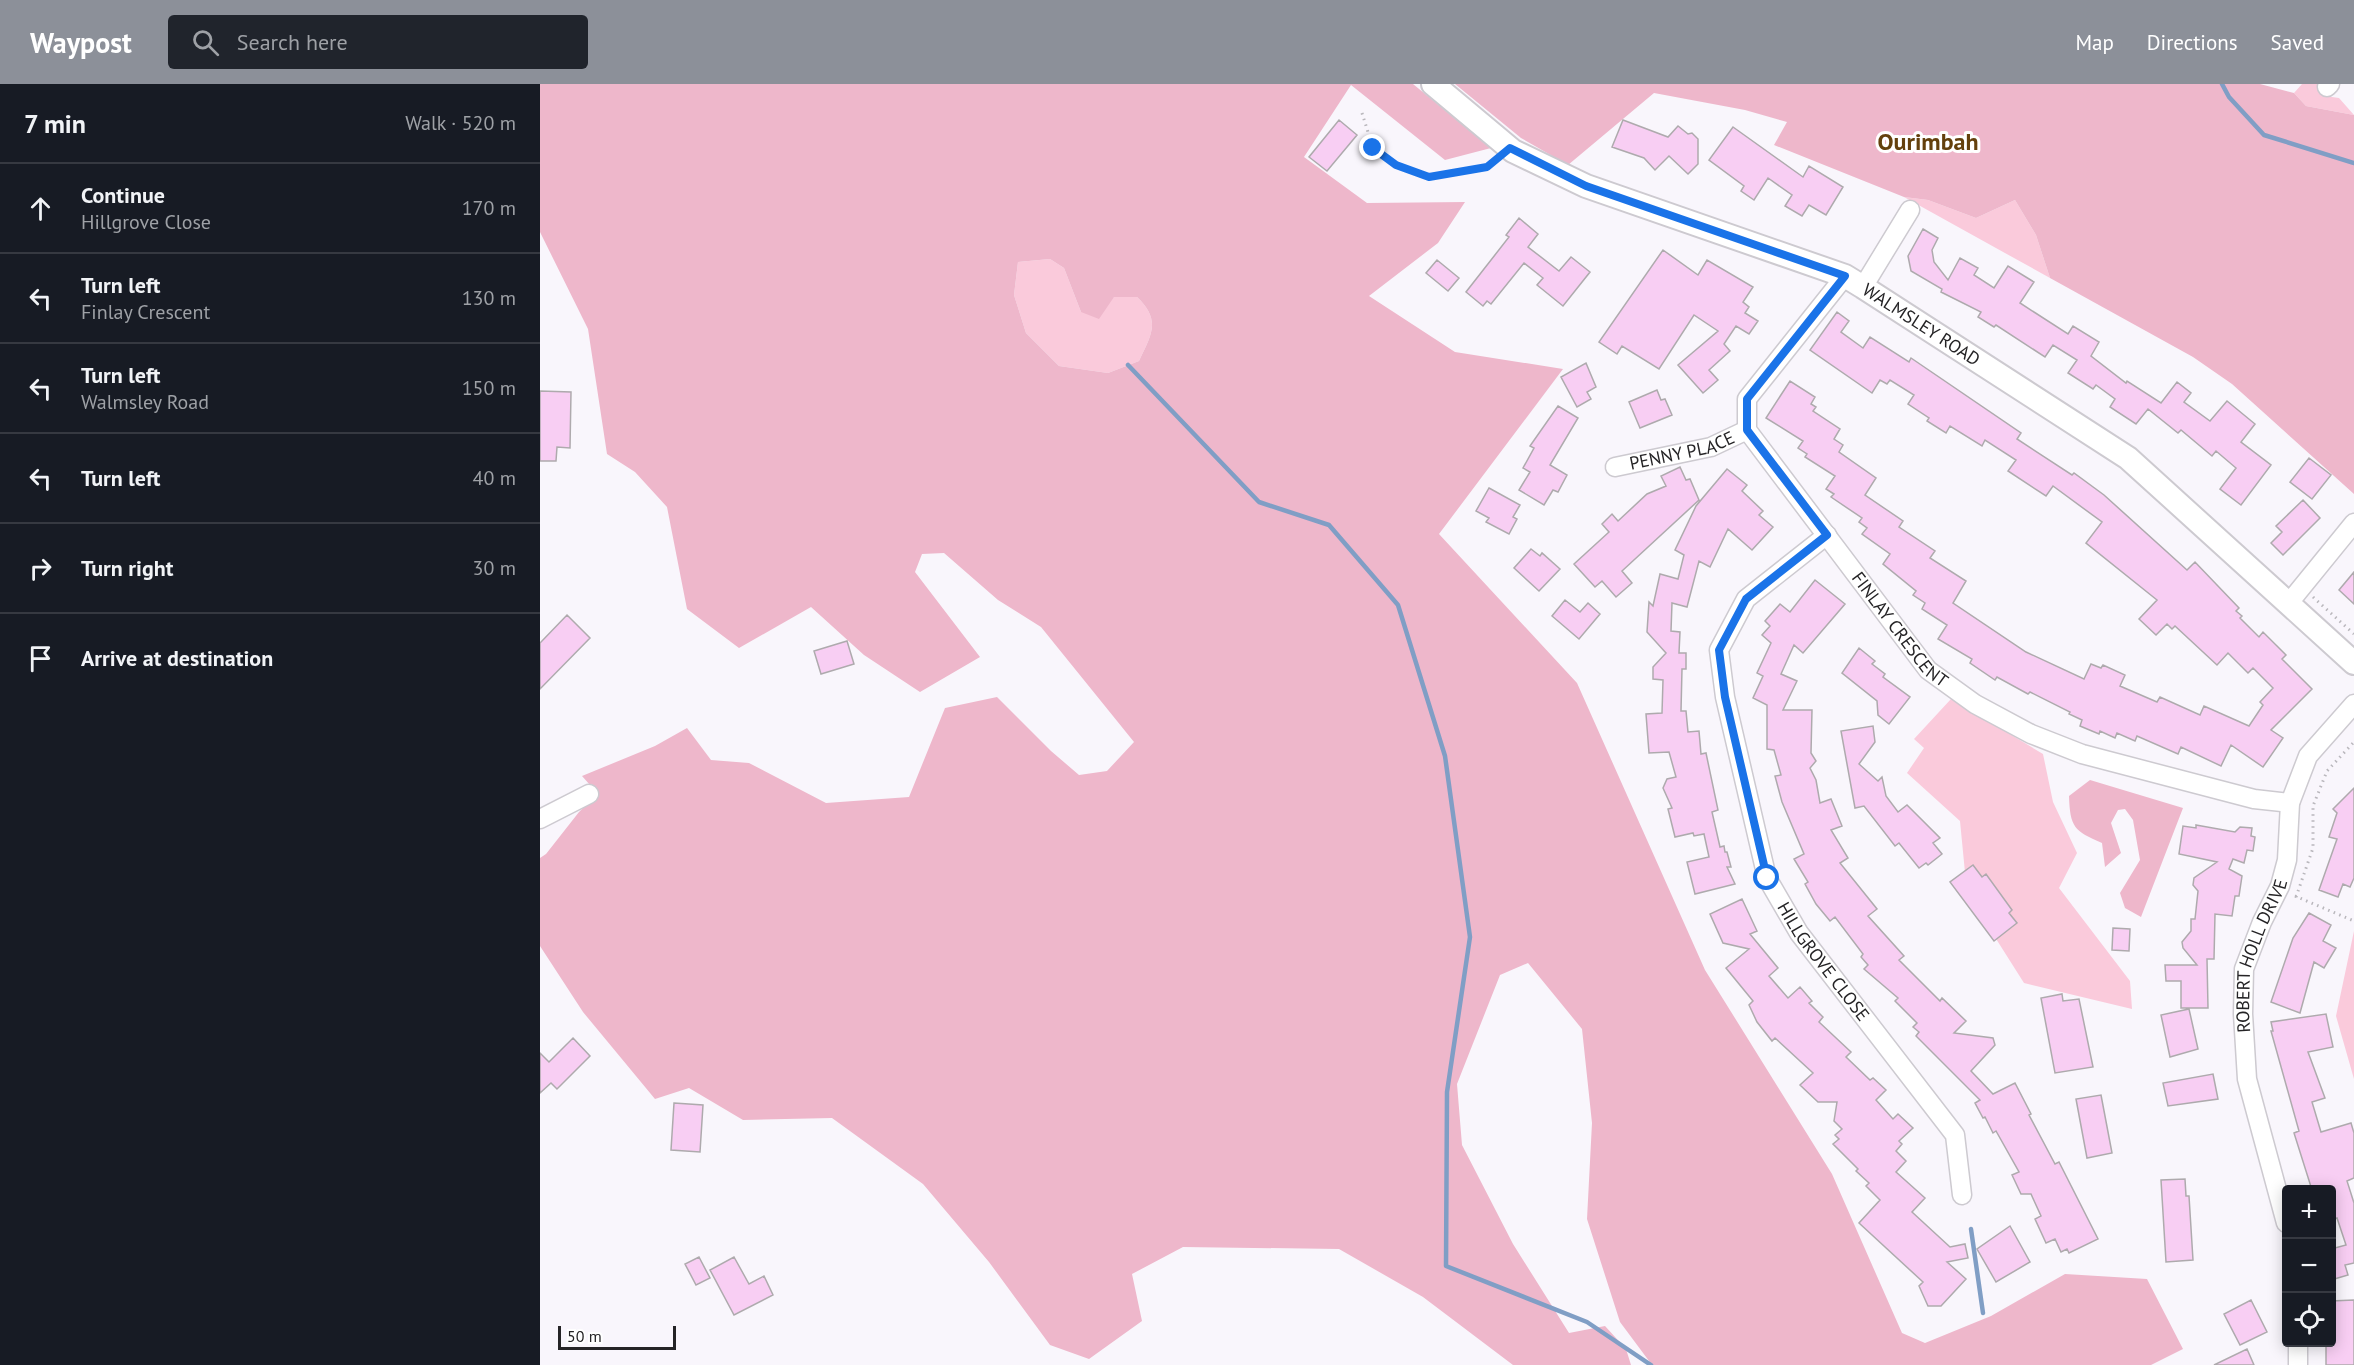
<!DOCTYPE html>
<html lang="en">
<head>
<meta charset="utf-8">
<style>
  :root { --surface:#171b24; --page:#20242c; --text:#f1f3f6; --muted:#9ea1a6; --line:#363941; --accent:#8c9099 }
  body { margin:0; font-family:"PT Sans",sans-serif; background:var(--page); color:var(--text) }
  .controls { position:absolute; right:18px; bottom:18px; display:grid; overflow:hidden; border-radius:6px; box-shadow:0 3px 15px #0003 }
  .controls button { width:54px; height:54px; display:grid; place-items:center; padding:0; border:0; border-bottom:2px solid var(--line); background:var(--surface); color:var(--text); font:30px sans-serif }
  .scale { position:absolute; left:18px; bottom:15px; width:118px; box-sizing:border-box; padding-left:6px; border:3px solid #252426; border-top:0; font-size:16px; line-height:21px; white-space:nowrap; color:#252426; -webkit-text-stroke:4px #fff; paint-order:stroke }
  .stop { position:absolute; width:18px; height:18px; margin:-14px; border:4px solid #1a73e8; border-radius:50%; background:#fff }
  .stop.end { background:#1a73e8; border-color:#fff; box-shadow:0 2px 6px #0008 }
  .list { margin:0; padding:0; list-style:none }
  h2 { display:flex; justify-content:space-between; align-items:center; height:78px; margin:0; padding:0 24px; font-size:26px }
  h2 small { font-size:20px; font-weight:400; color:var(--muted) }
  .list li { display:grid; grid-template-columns:39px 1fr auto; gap:18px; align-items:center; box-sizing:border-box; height:90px; padding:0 24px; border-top:2px solid var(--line) }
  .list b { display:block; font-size:22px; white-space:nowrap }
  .list p { margin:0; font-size:20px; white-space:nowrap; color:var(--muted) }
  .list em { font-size:20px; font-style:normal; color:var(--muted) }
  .icon { flex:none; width:33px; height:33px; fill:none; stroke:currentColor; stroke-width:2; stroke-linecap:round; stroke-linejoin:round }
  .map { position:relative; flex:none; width:1814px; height:1281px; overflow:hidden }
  header { display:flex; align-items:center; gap:36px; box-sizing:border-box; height:84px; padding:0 30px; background:var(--accent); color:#fff }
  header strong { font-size:28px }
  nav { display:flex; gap:33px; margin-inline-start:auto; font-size:21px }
  .search { width:420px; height:54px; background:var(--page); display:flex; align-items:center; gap:15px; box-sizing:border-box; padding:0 21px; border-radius:6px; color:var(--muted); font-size:22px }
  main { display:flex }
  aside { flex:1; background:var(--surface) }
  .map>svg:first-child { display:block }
  .green { fill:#facadb }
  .forest { fill:#eeb7cb; fill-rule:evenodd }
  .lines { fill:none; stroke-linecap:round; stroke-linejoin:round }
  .stream { stroke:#809ec5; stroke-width:4.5 }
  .building { fill:#f8cef3; stroke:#aeaaad; stroke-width:1.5 }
  .minor-casing { stroke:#cdcad0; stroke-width:21 }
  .tertiary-casing { stroke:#cdcad0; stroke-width:26 }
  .path { stroke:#b9b7bc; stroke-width:3; stroke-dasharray:1.5 4.5; stroke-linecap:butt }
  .minor { stroke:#fff; stroke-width:18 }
  .tertiary { stroke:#fff; stroke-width:22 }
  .route { stroke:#1a73e8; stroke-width:8 }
  .labels { text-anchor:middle; stroke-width:6; stroke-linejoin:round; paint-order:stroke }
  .street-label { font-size:18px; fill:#252426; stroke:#fff }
  .district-label { font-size:24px; font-weight:bold; fill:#64400d; stroke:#fff }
</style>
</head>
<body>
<header>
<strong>Waypost</strong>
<div class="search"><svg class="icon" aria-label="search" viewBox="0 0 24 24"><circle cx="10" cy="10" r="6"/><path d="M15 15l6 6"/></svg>Search here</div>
<nav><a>Map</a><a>Directions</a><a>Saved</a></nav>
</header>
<main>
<aside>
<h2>7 min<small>Walk · 520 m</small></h2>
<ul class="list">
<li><svg class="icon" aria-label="ahead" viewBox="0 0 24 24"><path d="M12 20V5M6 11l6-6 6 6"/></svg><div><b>Continue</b><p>Hillgrove Close</p></div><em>170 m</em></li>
<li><svg class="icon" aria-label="left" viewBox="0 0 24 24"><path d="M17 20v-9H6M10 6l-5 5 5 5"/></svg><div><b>Turn left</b><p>Finlay Crescent</p></div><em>130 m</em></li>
<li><svg class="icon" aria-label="left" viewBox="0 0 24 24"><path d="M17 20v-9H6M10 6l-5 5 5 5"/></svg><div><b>Turn left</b><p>Walmsley Road</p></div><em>150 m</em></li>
<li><svg class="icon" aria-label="left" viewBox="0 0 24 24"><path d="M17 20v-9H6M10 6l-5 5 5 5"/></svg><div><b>Turn left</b></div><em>40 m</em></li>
<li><svg class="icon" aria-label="right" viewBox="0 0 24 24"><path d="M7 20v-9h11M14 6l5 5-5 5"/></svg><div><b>Turn right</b></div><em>30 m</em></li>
<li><svg class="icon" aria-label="arrive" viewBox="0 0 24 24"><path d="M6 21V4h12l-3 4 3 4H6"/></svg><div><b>Arrive at destination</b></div></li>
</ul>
</aside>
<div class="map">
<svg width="1814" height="1281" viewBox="0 0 1814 1281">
  <rect width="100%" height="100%" fill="#f9f6fc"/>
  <path class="green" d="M1762,0H1778L1785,12L1799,14L1814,31L1766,22L1754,9Z
    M1364,113L1388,116L1436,134L1475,116L1496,151L1510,194Z
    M510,175L524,184L541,228L574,213H597C621,236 612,250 599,277L568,289L519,282L486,249L474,211L478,178Z
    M1411,615L1503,670L1513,718L1537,769L1519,804L1590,897L1592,925L1484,899L1427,809L1420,737L1367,689L1384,664L1374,655Z
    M1814,847V995L1796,932Z"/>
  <path class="forest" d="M0,0H873L951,64L905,76L811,1L764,73L827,119L925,118L898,159L829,212L915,268L1023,285L899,450L1037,599L1165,886L1292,1090L1362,1249L1385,1259L1451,1232L1525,1190L1607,1195L1643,1265L1611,1281H1112L1080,1238L1047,1135L1052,1039L1042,945L988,879L960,891L917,1000L922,1061L973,1160L1029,1249L1065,1242L1086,1265L1091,1281H973L883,1213L799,1165L643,1163L592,1190L602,1237L549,1275L510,1261L449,1178L383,1100L292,1034L203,1036L149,1004L115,1015L43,928L0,862V774L6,770L39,728L58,710L42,692L115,662L147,644L171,676L209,679L286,719L369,713L405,624L457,613L511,667L539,691L567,687L594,658L501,543L458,516L404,469L382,470L375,488L440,573L380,608L324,571L271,523L199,564L147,525L127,423L95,388L67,370L48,245L0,148ZM510,175L524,184L541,228L559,235L574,213H597C621,236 612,250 599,277L568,289L519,282L486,249L474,211L478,178Z
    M915,0H1720L1754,9L1766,22L1814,31V410L1692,300L1653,273L1510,194L1496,151L1475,116L1436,134L1388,116L1364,113L1234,61L1247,38L1205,26L1114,9L1028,81L981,54Z
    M1550,696L1643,724L1601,833L1585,824L1580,809L1600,776L1593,736L1585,725L1578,726L1571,739L1581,769L1565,783L1562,759C1534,747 1530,743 1529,712Z"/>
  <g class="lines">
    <path class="stream" d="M1682,0L1689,13L1724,51L1814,79
      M588,281L719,418L789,441L858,521L905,672L930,853L907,1008L906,1182L1047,1238L1111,1281
      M1431,1145L1443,1229"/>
  </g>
  <path class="building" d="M799,36L817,51L787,87L769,73Z
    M1083,36L1128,53L1138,42L1148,50L1152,49L1158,55V80L1148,90L1129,72L1115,86L1104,74L1072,63Z
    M1193,43L1263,93L1269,82L1303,103L1286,131L1269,121L1262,132L1245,122L1252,111L1228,94L1214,116L1201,107L1204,102L1169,76Z
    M979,134L998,150L988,163L1019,187L1031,173L1050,188L1023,222L997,201L1003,194L984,179L951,220L947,217L943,222L926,208L969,153L966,151Z
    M1383,145L1398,154L1392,166L1394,178L1408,196L1420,174L1438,184L1434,191L1454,204L1468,182L1494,198L1480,219L1528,250L1533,242L1559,258L1551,272L1586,299L1587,297L1621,319L1637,298L1651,309L1644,318L1670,337L1687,317L1715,340L1701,358L1731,381L1701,421L1680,405L1696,384L1676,367L1672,372L1641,346L1638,349L1608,325L1596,340L1570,323L1575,315L1556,301L1553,305L1528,289L1537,276L1513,261L1505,273L1456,241L1454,243L1438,233L1441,228L1401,208L1402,205L1371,187L1368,172Z
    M1123,166L1158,191L1167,176L1213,203L1203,218L1209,223L1205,229L1218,237L1209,250L1196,242L1184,260L1190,267L1169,286L1178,296L1163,309L1138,281L1178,247L1154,231L1119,285L1082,262L1077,270L1059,258Z
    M897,176L919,194L908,207L886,189Z
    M1297,228L1309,237L1301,248L1323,264L1330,253L1369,278L1371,274L1481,349L1477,355L1532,391L1534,389L1564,411L1647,486L1655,478L1699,524L1696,527L1702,532L1700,534L1719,553L1723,548L1746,571L1742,575L1772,605L1731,646L1743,654L1723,683L1691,661L1681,682L1641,663L1638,670L1597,652L1595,657L1577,649L1575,654L1560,647L1559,650L1540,642L1542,636L1529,630L1530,628L1490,608L1488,610L1457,593L1455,596L1430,579L1432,575L1398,555L1407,541L1382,525L1385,519L1373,511L1376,507L1343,480L1350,470L1322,450L1327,444L1319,438L1322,434L1291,413L1294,410L1286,405L1295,392L1265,373L1267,370L1258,364L1263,357L1226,334L1250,297L1275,313L1271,320L1276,323L1273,327L1300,345L1294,355L1303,361L1299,368L1336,394L1325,411L1363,437L1359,443L1395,467L1390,474L1426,497L1413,519L1486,568L1544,595L1551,580L1561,584L1563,581L1585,591L1580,602L1617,618L1620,613L1660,631L1664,622L1709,642L1723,621L1720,618L1733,604L1713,584L1708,589L1688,569L1677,581L1635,542L1632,545L1627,540L1616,551L1599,535L1617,516L1546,459L1562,438L1513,402L1506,412L1468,387L1476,376L1445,356L1442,362L1410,342L1406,349L1387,337L1389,334L1368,320L1374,311L1350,296L1347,300L1340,296L1332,309L1270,266Z
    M1046,279L1056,303L1047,308L1051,315L1037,323L1021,293Z
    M1117,306L1121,316L1125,315L1132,331L1100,344L1089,318Z
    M0,307L31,308L30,364L17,363L16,377H0Z
    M1018,322L1038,334L1010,381L1027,391L1018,408L1013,406L1004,421L979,406L990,388L983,384L994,364L990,362Z
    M1769,374L1791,391L1772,415L1750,398Z
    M1140,383L1146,396L1150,395L1159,416L1082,487L1092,499L1076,513L1062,497L1055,503L1034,480L1069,448L1062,440L1072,430L1078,437L1107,410L1126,402L1121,392Z
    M1187,385L1207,401L1202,407L1223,427L1219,431L1233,443L1212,466L1188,445L1170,483L1159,477L1147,523L1132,519L1131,547L1140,548L1139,569H1146V585H1142L1141,627H1146L1148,648L1159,647L1161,670L1166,669L1178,726L1172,728L1180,763L1184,762L1185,768H1187L1191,783H1187L1195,800L1155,810L1147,778L1169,773L1164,750L1154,752L1153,749L1135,753L1128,725L1132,724L1123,704L1127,695L1136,693L1129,668L1109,669L1106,630L1122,629L1123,596L1113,595V583L1126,569L1107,548L1109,518L1113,522L1120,490L1138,495L1144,471L1135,466L1156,422Z
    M949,404L980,421L973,433L977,435L969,450L946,438L949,434L936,427Z
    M1763,416L1780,434L1743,471L1731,459L1742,448L1736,442Z
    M991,465L1000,472L1002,469L1020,485L999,507L974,484Z
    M1814,488V520L1799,506Z
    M1275,496L1305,520L1263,569L1254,561L1241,590L1257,597L1243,626H1272L1271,669L1276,677L1270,684L1276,696L1280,719L1291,715L1302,742L1291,746L1308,774L1300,779L1337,825L1328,832L1364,872L1359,876L1400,917L1402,914L1426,937L1414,949L1453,954L1455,961L1431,987L1453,1010L1475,999L1491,1030L1489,1031L1515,1080L1519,1078L1558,1155L1529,1169L1527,1165L1521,1168L1515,1155L1506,1159L1495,1135L1501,1132L1491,1110H1481L1472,1091L1479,1088L1456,1047L1453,1049L1445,1033L1443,1034L1435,1019L1440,1016L1376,952L1379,948L1373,943L1377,939L1355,917L1358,914L1324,885L1328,881L1321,873L1323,870L1295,833L1290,837L1276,820L1265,800L1268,798L1254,775L1264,770L1242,718L1235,692L1241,691L1234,666L1227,665V621L1213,614L1223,592L1217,589L1231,559L1222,551L1230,542L1225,537L1240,520L1250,528Z
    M1025,516L1040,528L1048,519L1060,530L1039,555L1012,532Z
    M27,531L50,554L0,605V559Z
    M307,557L314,580L281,590L274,567Z
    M1319,564L1335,577L1332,580L1345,590L1343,593L1370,613L1349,640L1338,631L1337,617L1302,589Z
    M1333,642L1335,658L1319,680L1338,697L1342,693L1346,712L1358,728L1367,721L1400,754L1393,759L1402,770L1388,781L1386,779L1379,784L1359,759L1355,762L1324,722L1315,724L1301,647Z
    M1814,704V794L1810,803L1803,800L1798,813L1779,806L1797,755L1789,753L1797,729L1793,725Z
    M1656,741L1695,748L1700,743L1712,744L1711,752L1715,753L1713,767L1707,766L1704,779L1693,775L1689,785L1702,792L1699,812H1695L1692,832L1675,830L1674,875H1667L1668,924H1641V897H1626L1625,881H1657L1643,864L1642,858L1651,847V835H1655L1658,807L1653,801L1654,794L1677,778L1639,770L1643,742L1656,744Z
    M1433,781L1442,793L1446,790L1472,826L1469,829L1477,839L1454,857L1410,798Z
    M1202,815L1217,847L1210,850L1238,884L1229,892L1248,914L1260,903L1272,917L1269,919L1283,933L1279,938L1311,968L1306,973L1330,996L1333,994L1346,1006L1336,1016L1353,1035L1358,1030L1373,1044L1359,1057L1362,1060L1356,1067L1366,1077L1356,1088L1385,1114L1372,1128L1410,1163L1425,1160L1428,1174L1407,1178L1426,1195L1401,1222H1388L1379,1202L1383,1198L1319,1139L1340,1116L1326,1102L1329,1099L1316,1087L1318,1085L1293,1060L1299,1055L1295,1051L1302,1045L1294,1037L1297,1018H1278L1260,1001L1273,989L1235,954L1232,957L1217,938L1209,921L1213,917L1186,884L1209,865L1183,859L1170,830Z
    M1769,829L1791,841L1783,857L1796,864L1784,884L1774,878L1760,929L1731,918L1753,854Z
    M1573,844L1590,845L1589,867L1572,866Z
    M1522,910L1523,917L1539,915L1553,983L1515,989L1501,914Z
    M1649,925L1658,965L1630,973L1621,931Z
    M1786,930L1793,963L1768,968L1785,1014L1772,1018L1781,1048L1811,1039L1814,1049V1094L1807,1097L1814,1119V1179L1805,1181L1808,1191L1791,1196V1165L1806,1161L1797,1134L1791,1136V1106H1772L1754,1049L1759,1047L1731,947H1733L1731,938Z
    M33,954L50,972L17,1005L11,999L0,1009V969L9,978Z
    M1673,990L1678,1015L1628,1022L1623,999Z
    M1561,1011L1572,1069L1547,1074L1536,1015Z
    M134,1019L163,1021L160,1068L131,1066Z
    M1645,1095L1646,1112H1649L1653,1176L1626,1178L1621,1096Z
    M1470,1142L1490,1178L1456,1198L1437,1165Z
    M159,1173L170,1194L156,1201L145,1180Z
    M194,1173L209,1200L224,1192L233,1211L194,1231L170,1186Z
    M1711,1216L1727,1248L1700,1261L1684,1230Z
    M1814,1216V1281H1786V1260H1791V1217Z
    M1707,1265L1714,1281H1674Z"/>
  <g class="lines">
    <defs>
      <g id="minor">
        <path d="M1787,3L1790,0"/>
        <path id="s1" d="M1305,192L1207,315V346L1388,586L1435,620L1491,650L1542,670L1714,715L1750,719"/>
        <path d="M1323,203L1370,126"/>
        <path id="s2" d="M1075,383L1171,363L1207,346"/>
        <path id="s3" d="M1287,451L1206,515L1179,566L1185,613L1227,794L1259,849L1415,1051L1422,1111"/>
        <path d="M1748,520L1814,439"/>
        <path d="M0,735L49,710"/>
        <path id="s4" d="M1746,1139L1707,995L1703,930L1704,885L1722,838L1740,802L1747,776L1750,719L1768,672L1814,620"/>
        <path d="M1758,1258V1281"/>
      </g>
      <g id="tertiary">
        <path id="s5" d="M893,0L973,67L1046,102L1305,192L1323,203L1588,374L1814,579"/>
      </g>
    </defs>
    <use href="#minor" class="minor-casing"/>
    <use href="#tertiary" class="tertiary-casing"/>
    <path class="path" d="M822,29L833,64L856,81L889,93L947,83L955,77
      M1773,513L1814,550
      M1755,812L1814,837
      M1756,813L1773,764V722L1787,687L1814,658"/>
    <use href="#minor" class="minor"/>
    <use href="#tertiary" class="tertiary"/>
  </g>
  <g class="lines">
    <path class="route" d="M833,64L856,81L889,93L947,83L970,64L1046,102L1305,192L1207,315V346L1287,451L1206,515L1179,566L1185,613L1227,794"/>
  </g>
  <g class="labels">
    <g class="street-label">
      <text dy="6" stroke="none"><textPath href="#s5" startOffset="550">WALMSLEY ROAD</textPath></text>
      <text dy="6" stroke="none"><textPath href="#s2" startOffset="69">PENNY PLACE</textPath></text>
      <text dy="6" stroke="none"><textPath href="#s1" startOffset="440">FINLAY CRESCENT</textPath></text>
      <text dy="6" stroke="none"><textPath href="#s4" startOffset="276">ROBERT HOLL DRIVE</textPath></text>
      <text dy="6" stroke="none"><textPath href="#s3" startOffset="495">HILLGROVE CLOSE</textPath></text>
    </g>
    <g class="district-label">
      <text x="1388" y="66">Ourimbah</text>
    </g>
  </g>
</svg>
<div class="controls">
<button>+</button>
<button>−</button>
<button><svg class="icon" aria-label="locate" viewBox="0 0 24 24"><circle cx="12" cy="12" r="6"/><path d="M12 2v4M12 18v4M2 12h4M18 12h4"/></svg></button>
</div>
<div class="scale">50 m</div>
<div class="stop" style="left:1227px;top:794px"></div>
<div class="stop end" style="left:833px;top:64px"></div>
</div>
</main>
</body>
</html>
